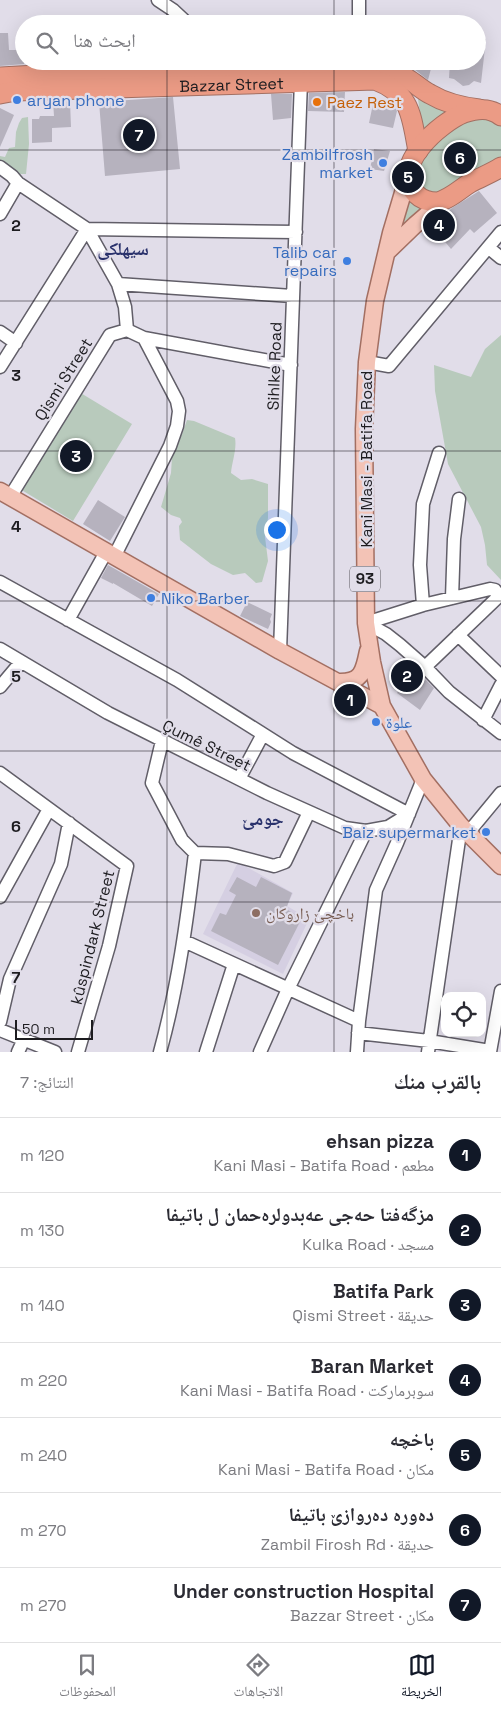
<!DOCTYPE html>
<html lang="ar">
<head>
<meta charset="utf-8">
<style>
  :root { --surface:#fff; --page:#f7f7f7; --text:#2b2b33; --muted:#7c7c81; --line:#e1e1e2; --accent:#111827 }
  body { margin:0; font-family:"Space Grotesk","Noto Naskh Arabic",sans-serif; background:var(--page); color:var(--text); direction:rtl }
  .controls { position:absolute; right:15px; bottom:15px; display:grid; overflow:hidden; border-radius:10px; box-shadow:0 5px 20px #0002 }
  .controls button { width:45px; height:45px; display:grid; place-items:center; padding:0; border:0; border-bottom:1px solid var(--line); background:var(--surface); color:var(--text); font:25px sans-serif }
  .scale { position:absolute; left:15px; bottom:12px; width:78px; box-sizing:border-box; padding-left:5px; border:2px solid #1d1c20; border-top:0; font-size:14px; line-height:18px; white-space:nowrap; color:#1d1c20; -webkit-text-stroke:4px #e1dde9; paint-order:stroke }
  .you { position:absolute; left:276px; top:529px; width:18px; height:18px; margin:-12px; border:4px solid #fff; border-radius:50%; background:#1a73e8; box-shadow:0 0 0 8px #1a73e833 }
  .badge { display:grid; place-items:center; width:32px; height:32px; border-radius:50%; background:var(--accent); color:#fff; font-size:16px; font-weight:700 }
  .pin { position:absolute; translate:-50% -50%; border:2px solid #fff; box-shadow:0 1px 5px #0006 }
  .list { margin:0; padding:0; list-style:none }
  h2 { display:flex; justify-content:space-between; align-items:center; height:65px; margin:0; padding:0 20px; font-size:21px }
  h2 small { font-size:16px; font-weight:400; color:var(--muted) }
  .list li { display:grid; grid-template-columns:32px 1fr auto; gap:15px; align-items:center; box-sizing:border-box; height:75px; padding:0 20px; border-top:1px solid var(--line) }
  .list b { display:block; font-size:19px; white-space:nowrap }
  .list p { margin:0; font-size:16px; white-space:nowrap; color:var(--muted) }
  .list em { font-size:16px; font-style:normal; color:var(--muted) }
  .icon { flex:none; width:28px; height:28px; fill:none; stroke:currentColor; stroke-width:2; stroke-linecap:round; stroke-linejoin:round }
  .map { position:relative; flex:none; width:501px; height:1052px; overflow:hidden; direction:ltr }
  .search { position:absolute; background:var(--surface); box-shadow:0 5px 20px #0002; left:15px; right:15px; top:15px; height:55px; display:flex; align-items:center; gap:12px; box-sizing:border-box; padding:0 18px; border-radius:28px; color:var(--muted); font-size:19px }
  .sheet { height:590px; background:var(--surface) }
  nav { display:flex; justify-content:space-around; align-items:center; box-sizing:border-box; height:70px; border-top:1px solid var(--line); background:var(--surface); font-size:14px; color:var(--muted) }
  nav a { display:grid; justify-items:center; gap:2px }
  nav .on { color:var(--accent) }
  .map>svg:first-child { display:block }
  .built { fill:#d5cfe2 }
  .green { fill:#b8cabc }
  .building { fill:#b6b2be }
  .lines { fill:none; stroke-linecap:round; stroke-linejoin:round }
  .minor-casing { stroke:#615e68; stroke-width:15 }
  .major-casing { stroke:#a36f62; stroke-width:19 }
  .highway-casing { stroke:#a36f62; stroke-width:21 }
  .minor { stroke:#fff; stroke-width:12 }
  .major { stroke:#f3c3b6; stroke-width:16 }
  .highway { stroke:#eb9b85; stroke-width:19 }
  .grid { fill:none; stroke:#1d1c20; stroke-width:1; stroke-opacity:0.55 }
  .shop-dot { fill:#3f7fe0; stroke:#e1dde9; stroke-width:2 }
  .food-dot { fill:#e8710a; stroke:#e1dde9; stroke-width:2 }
  .education-dot { fill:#8d6e63; stroke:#e1dde9; stroke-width:2 }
  .labels { text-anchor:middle; stroke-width:4.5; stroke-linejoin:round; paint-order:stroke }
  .shield { fill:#e1dde9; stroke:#58565c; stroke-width:1 }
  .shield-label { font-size:15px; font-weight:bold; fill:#1d1c20 }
  .street-label { font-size:16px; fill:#1d1c20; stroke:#e1dde9 }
  .shop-label { font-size:16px; fill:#366cbe; stroke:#e1dde9; text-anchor:start }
  .food-label { font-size:16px; fill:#c56008; stroke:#e1dde9; text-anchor:start }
  .education-label { font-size:16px; fill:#785e54; stroke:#e1dde9; text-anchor:start }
  .neighbourhood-label { font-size:18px; font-weight:bold; fill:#2a326c; stroke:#e1dde9 }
  .grid-label { font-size:16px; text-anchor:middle; font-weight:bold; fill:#1d1c20; stroke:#e1dde9; stroke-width:4.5; stroke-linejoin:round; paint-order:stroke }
</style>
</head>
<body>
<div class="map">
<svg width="501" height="1052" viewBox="0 0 501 1052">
  <rect width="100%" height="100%" fill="#e1dde9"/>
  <path class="built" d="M238,862L293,893L287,906L309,919L283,974L203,934Z"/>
  <path class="green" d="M418,99L460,109L423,136Z
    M474,115L501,121V161L442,195L422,192L415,170L439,133Z
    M28,117L29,144L26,174H19L0,162V156L5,157L9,148L15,147L16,132L19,123L22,118Z
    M407,191L427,206L395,234Z
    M501,335V580L487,565L485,545L481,527L448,464L435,391L434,365L471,377L485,349Z
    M79,392L132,424L73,521L20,489Z
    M187,420L194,421L235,438C237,449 232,462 231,473L241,480L252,479L268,484V518L265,537L268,561L262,582L256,583L245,573L233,575L211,564L180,540L179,526L182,522L180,518L171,515L161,507L171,473L172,457L176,444L182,434Z"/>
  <path class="building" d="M0,33H8L9,50H24V64L0,66Z
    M477,38L486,39L481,83L474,81L469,85L463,86L454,79L449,78L450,61H477Z
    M399,61H433L428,80L414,69Z
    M345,92L344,112L308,111L309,93Z
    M271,94H292L291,118L273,120Z
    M173,97L180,169L105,176L99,102Z
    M374,99L391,103L394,106L397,111L393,128L369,123Z
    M53,101H70L71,127L52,128V142L32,143V119H39L40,116H54Z
    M0,108L14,115L0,147Z
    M374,149L390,151L384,171L370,169Z
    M479,191L497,213L474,233L470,229L451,249L432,226L452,208Z
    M98,500L125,517L110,541L83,524Z
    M108,565L159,594L152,606L113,583V584L101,578Z
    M247,602L272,614L270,619L271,622L268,629L240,616Z
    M400,658L419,673L434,688L420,710L397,693L400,687L397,681L404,670Z
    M237,877L256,887L261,877L292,893L286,909L302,918L278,965L211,931L220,913L226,915L236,895L229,891Z"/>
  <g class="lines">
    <defs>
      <path id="minor" d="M158,0L173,10L188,24
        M359,24V0
        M0,167L12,176L18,183L87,229L118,284L125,307L127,330
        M0,214L18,183
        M489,248L501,258
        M118,284L292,296
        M0,332L16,343
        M367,362L389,366L501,232
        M0,367L87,229L296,232
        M10,497L110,335L127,330L144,338L291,365
        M114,557L170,446L177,426L179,411L177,401L144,338
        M0,582L177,680L293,753L409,814
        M452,598L454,539L459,499
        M423,605L420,565L423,504L439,453
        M68,620L106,552
        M366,623L423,605L490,589L495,590L498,595L496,599L425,667
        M366,623L386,634L400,645L425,667L449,692L501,733
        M458,635L501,676
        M0,649L108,713L267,793L345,828L366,831L388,827L409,814
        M280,651L301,81
        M0,687L21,662
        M483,720L501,685
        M0,773L127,866L109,946L78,1052
        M239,779L263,734
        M468,833L501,793
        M195,853L228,854L274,866L285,862L309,812
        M0,897L49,809
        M184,941L359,1021
        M0,1022L10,979L61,864L69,823
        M0,1030L55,1052
        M358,1033L429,1041L490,1051
        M18,1052L24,1039
        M160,1052C178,987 187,920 195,853L182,840L152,783L162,741
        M206,1052L234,964
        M260,1052L288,989L366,831
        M357,1052L359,1021L376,890L397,843L423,779
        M428,1052L461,826
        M490,1052L501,991"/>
      <path id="major" d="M408,176L391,233L375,301L367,362L364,429L366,623L372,662L382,706L423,779L461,826L501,866
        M387,252L415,225L444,200
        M0,491L280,651L382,706
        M338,682C362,683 364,671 368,651"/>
      <g id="highway">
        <path d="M0,77L91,72L359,64C377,65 393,69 408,79C415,83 422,90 430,94C445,103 462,107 479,109"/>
        <path id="s1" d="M0,94L16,91L375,80C412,94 411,116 418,151"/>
        <path d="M501,116C489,107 477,109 464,113C441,122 388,167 416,194C421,199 429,202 437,202C449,200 460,189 470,183C481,177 492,173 501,167"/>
      </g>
    </defs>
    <use href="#minor" class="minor-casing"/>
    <use href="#major" class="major-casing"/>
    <use href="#highway" class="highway-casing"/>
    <use href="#minor" class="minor"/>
    <use href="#major" class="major"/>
    <use href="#highway" class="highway"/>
  </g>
  <path class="grid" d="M167,0V24M334,0V24M167,61V1052M334,61V1052M0,150H501M0,301H501M0,451H501M0,601H501M0,751H501M0,902H501"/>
  <g class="shop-dot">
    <circle cx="17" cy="100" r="5"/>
    <circle cx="383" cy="163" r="5"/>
    <circle cx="347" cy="261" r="5"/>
    <circle cx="151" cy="598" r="5"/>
    <circle cx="376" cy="722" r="5"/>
    <circle cx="486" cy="832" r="5"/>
  </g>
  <circle class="food-dot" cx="317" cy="102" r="5"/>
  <circle class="education-dot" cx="256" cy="913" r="5"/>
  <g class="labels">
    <rect class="shield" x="350" y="566.5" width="30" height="25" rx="4"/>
    <g class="shield-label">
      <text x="365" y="584">93</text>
    </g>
    <g class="street-label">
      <text dy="6" stroke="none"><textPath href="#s1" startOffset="232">Bazzar Street</textPath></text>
      <text transform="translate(274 366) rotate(-88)" y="6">Sihlke Road</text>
      <text transform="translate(63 379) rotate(-58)" y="6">Qismi Street</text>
      <text transform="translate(366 459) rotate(-90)" y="6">Kani Masi - Batifa Road</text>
      <text transform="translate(207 745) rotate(26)" y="6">Çumê Street</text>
      <text transform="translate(92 937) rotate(-76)" y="6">kûspindark Street</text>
    </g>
    <g class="shop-label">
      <text x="27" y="106">aryan phone</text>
      <text x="373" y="160" text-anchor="end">Zambilfrosh<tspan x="373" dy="18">market</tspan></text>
      <text x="337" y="258" text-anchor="end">Talib car<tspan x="337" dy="18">repairs</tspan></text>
      <text x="161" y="604">Niko Barber</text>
      <text x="386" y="728">علوة</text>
      <text x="476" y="838" text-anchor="end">Baiz supermarket</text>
    </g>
    <g class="food-label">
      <text x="327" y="108">Paez Rest</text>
    </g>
    <g class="education-label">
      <text x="266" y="919">باخچێ زاروکان</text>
    </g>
    <g class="neighbourhood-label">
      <text x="123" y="255">سيهلكى</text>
      <text x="263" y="825">جومێ</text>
    </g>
  </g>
  <g class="grid-label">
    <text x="16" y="231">2</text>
    <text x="16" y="381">3</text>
    <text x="16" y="532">4</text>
    <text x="16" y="682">5</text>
    <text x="16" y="832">6</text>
    <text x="16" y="983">7</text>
  </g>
</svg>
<div class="controls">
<button><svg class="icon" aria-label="locate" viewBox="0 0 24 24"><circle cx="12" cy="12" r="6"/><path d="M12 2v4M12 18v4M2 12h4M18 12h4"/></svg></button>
</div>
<div class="scale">50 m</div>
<div class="you"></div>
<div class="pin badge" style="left:350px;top:700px">1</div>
<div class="pin badge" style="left:407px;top:676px">2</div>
<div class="pin badge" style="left:76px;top:456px">3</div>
<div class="pin badge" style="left:439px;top:225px">4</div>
<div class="pin badge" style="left:408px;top:177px">5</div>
<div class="pin badge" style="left:460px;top:158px">6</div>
<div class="pin badge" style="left:139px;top:135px">7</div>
<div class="search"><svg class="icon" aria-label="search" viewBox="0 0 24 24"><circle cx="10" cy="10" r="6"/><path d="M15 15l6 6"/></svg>ابحث هنا</div>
</div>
<section class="sheet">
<h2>بالقرب منك<small>النتائج: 7</small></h2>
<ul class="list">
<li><span class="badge">1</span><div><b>ehsan pizza</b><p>مطعم · Kani Masi - Batifa Road</p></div><em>120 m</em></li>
<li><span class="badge">2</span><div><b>مزگەفتا حەجی عەبدولرەحمان ل باتیفا</b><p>مسجد · Kulka Road</p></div><em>130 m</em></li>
<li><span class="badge">3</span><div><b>Batifa Park</b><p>حديقة · Qismi Street</p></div><em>140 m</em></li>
<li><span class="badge">4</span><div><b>Baran Market</b><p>سوبرماركت · Kani Masi - Batifa Road</p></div><em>220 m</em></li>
<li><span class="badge">5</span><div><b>باخچە</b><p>مكان · Kani Masi - Batifa Road</p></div><em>240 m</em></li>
<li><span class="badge">6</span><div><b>ده‌وره‌ ده‌روازێ باتيفا</b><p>حديقة · Zambil Firosh Rd</p></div><em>270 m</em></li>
<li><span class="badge">7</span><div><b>Under construction Hospital</b><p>مكان · Bazzar Street</p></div><em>270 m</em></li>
</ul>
</section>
<nav>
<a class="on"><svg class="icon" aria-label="map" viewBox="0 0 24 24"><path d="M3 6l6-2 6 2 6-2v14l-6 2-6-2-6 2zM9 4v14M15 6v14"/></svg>الخريطة</a>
<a><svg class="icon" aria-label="directions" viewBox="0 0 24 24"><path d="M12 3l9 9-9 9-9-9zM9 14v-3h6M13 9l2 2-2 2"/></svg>الاتجاهات</a>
<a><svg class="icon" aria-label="saved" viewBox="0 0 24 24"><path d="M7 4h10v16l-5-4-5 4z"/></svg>المحفوظات</a>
</nav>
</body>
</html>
